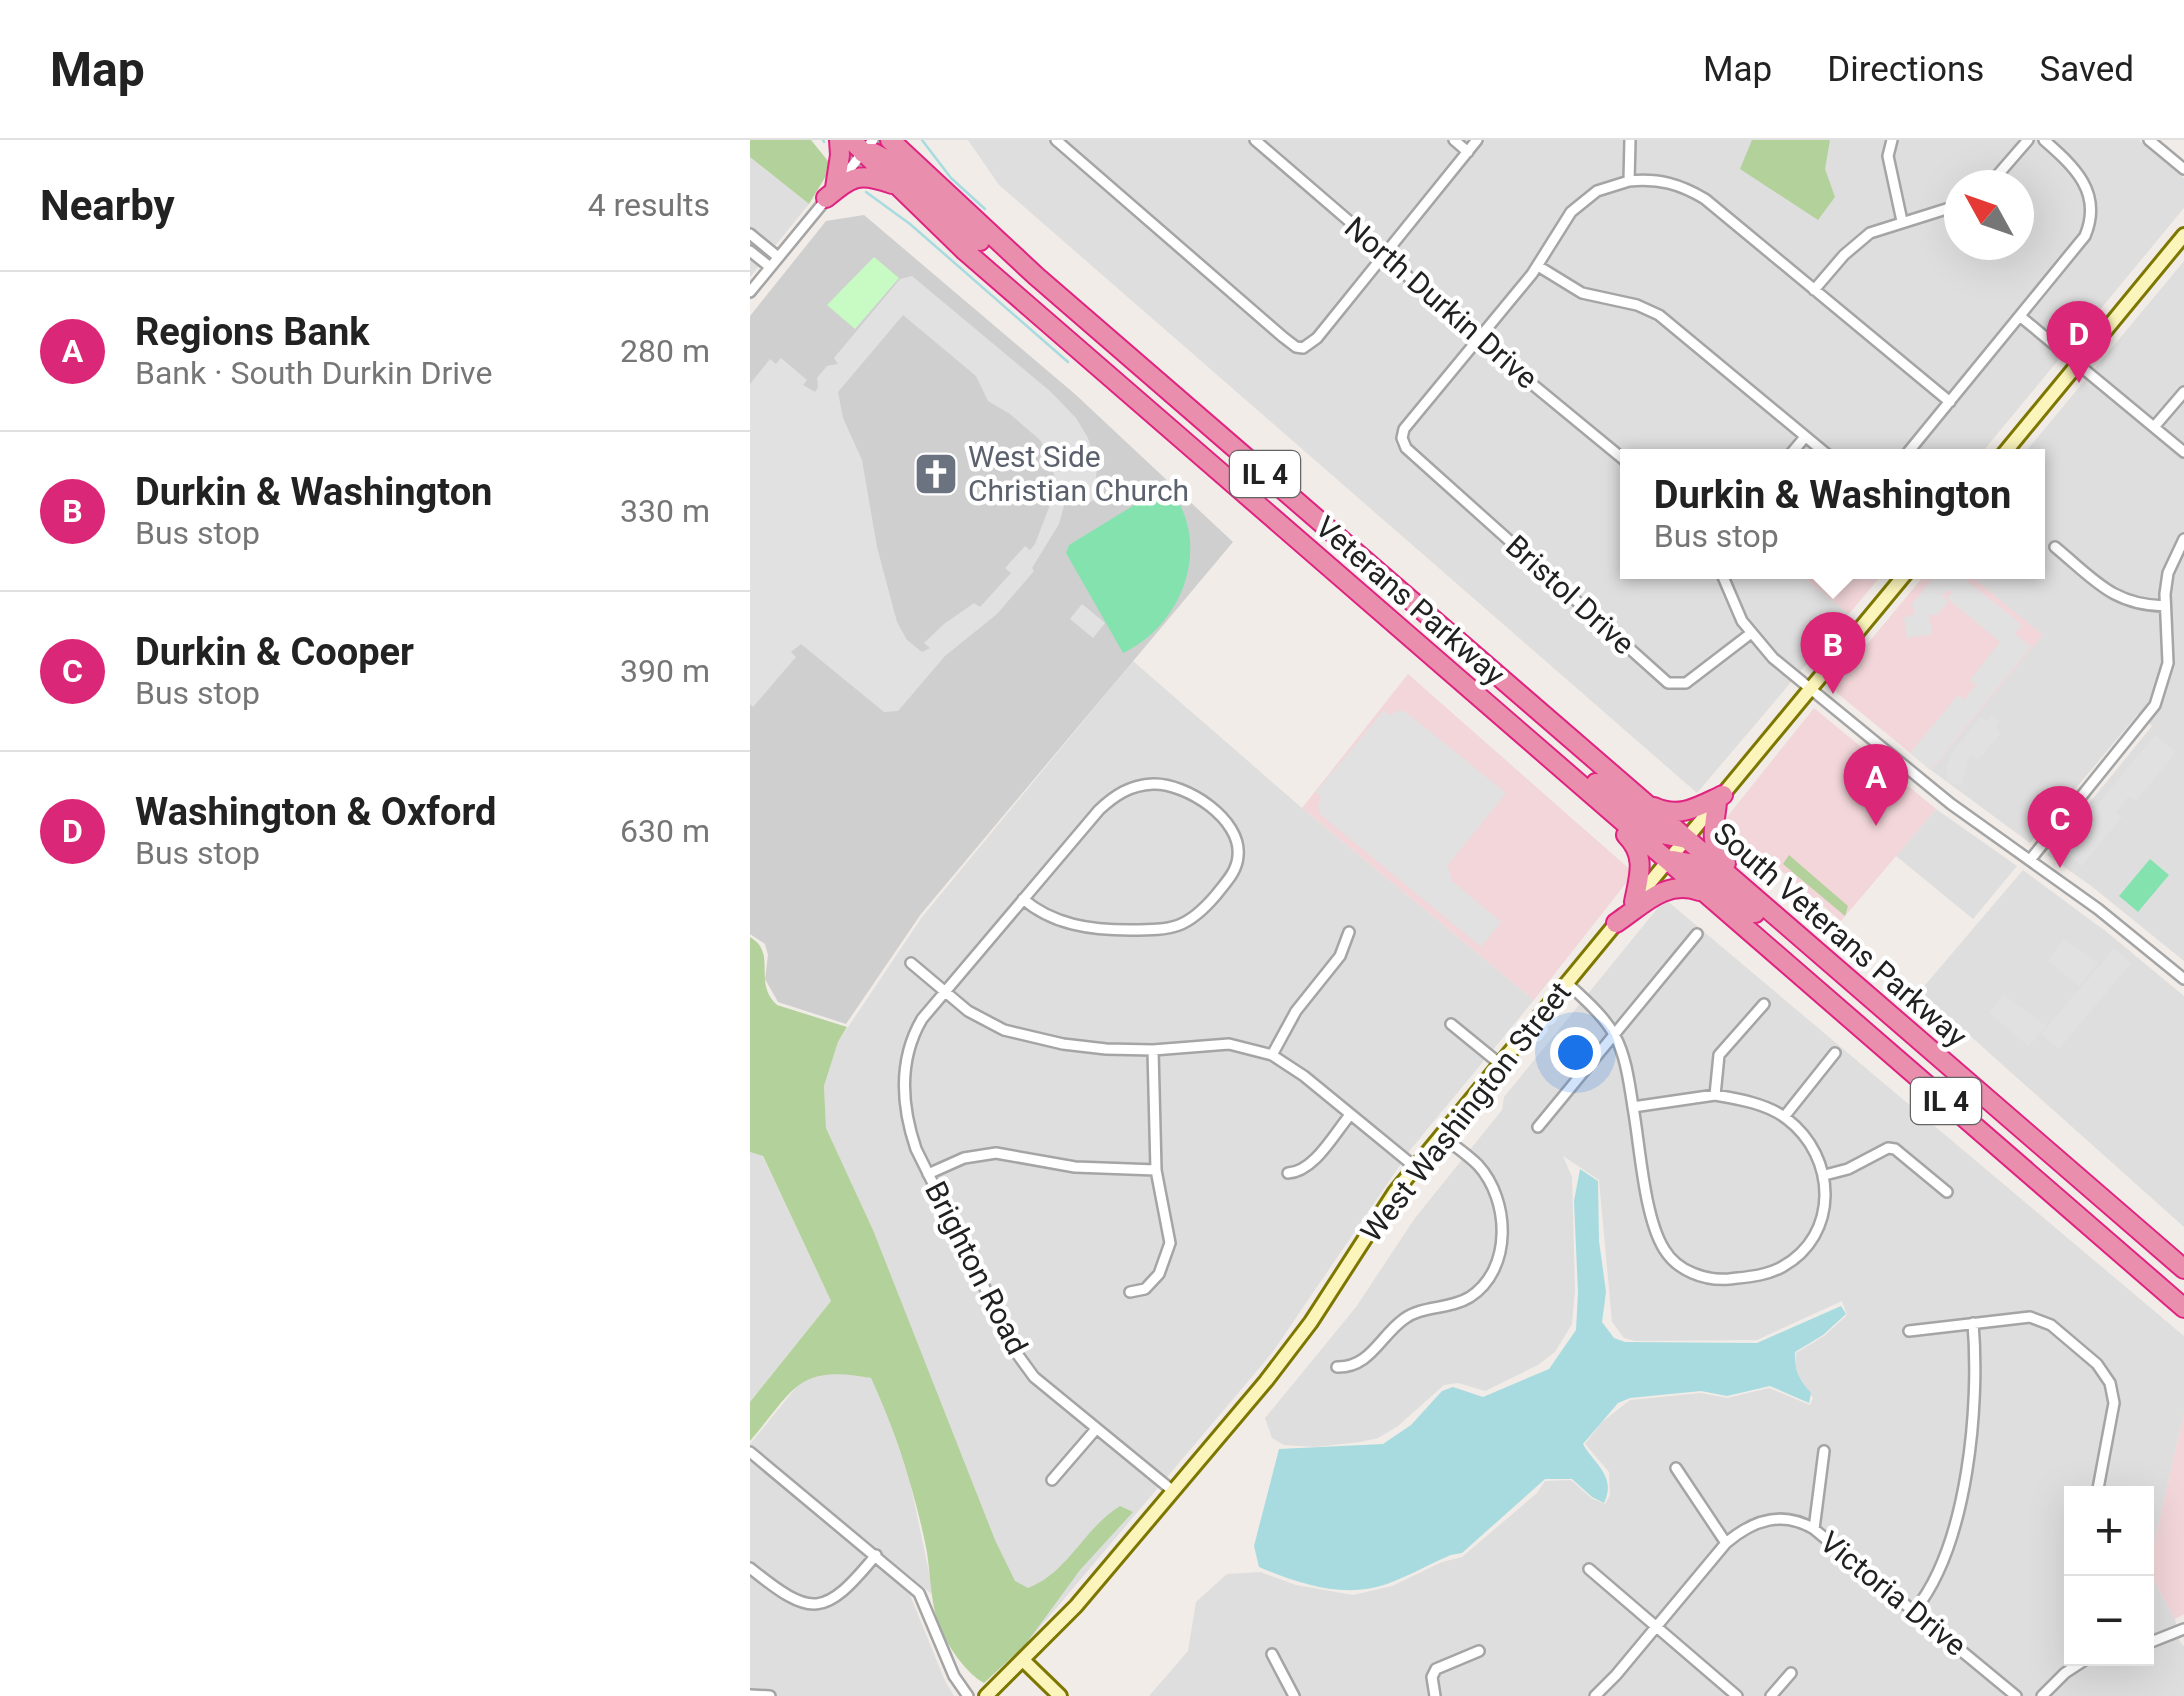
<!DOCTYPE html>
<html lang="en">
<head>
<meta charset="utf-8">
<style>
  :root { --surface:#fff; --page:#f6f6f6; --text:#222; --muted:#767676; --line:#e0e0e0; --accent:#db2777 }
  body { margin:0; font-family:Roboto,sans-serif; background:var(--page); color:var(--text) }
  .controls { position:absolute; right:30px; bottom:30px; display:grid; overflow:hidden; border-radius:0px; box-shadow:0 10px 40px #0002 }
  .controls button { width:90px; height:90px; display:grid; place-items:center; padding:0; border:0; border-bottom:2px solid var(--line); background:var(--surface); color:var(--text); font:50px sans-serif }
  .compass { position:absolute; left:1194px; top:30px; width:90px; height:90px; border-radius:50%; background:var(--surface); box-shadow:0 10px 40px #0002; rotate:310deg }
  .you { position:absolute; left:825px; top:912px; width:35px; height:35px; margin:-25px; border:8px solid #fff; border-radius:50%; background:#1a73e8; box-shadow:0 0 0 15px #1a73e833 }
  .badge { display:grid; place-items:center; width:65px; height:65px; border-radius:50%; background:var(--accent); color:#fff; font-size:32px; font-weight:700 }
  .pin { position:absolute; translate:-50% -82px; filter:drop-shadow(0 2px 5px #0008) }
  .pin::after { content:''; position:absolute; top:52px; width:35px; height:30px; background:inherit; clip-path:polygon(0 0,100% 0,50% 100%) }
  .popup { position:absolute; left:870px; top:309px; width:425px; height:130px; box-sizing:border-box; display:grid; place-content:center; border-radius:0px; background:var(--surface); filter:drop-shadow(0 2px 8px #0005); font-size:32px; white-space:nowrap; color:var(--muted) }
  .popup b { font-size:38px; color:var(--text) }
  .popup::after { content:''; position:absolute; left:50%; top:100%; margin-left:-20px; border:20px solid transparent; border-top-color:var(--surface) }
  .list { margin:0; padding:0; list-style:none }
  h2 { display:flex; justify-content:space-between; align-items:center; height:130px; margin:0; padding:0 40px; font-size:42px }
  h2 small { font-size:32px; font-weight:400; color:var(--muted) }
  .list li { display:grid; grid-template-columns:65px 1fr auto; gap:30px; align-items:center; box-sizing:border-box; height:160px; padding:0 40px; border-top:2px solid var(--line) }
  .list b { display:block; font-size:38px; white-space:nowrap }
  .list p { margin:0; font-size:32px; white-space:nowrap; color:var(--muted) }
  .list em { font-size:32px; font-style:normal; color:var(--muted) }
  .map { position:relative; flex:none; width:1434px; height:1556px; overflow:hidden }
  header { display:flex; align-items:center; gap:60px; box-sizing:border-box; height:140px; padding:0 50px; background:var(--surface); border-bottom:2px solid var(--line) }
  header strong { font-size:48px }
  nav { display:flex; gap:55px; margin-inline-start:auto; font-size:35px }
  main { display:flex }
  aside { flex:1; background:var(--surface) }
  .map>svg:first-child { display:block }
  .residential { fill:#dfdede; fill-rule:evenodd }
  .commercial { fill:#f2d6d9 }
  .religious { fill:#cfcfcf }
  .forest { fill:#b3d19b }
  .park { fill:#c8fbc4 }
  .pitch { fill:#84e2af }
  .parking { fill:#e1e1e1; fill-rule:evenodd }
  .water { fill:#a7dbe0 }
  .lines { fill:none; stroke-linecap:round; stroke-linejoin:round }
  .stream { stroke:#a7dbe0; stroke-width:2.5 }
  .street-casing { stroke:#a5a5a5; stroke-width:14 }
  .secondary-casing { stroke:#7d7702; stroke-width:18 }
  .highway-casing { stroke:#e02381; stroke-width:22 }
  .street { stroke:#fff; stroke-width:9 }
  .secondary { stroke:#fbf5bb; stroke-width:12 }
  .highway { stroke:#ea8ead; stroke-width:18 }
  .labels { text-anchor:middle; stroke-width:9; stroke-linejoin:round; paint-order:stroke }
  .shield { fill:#fff; stroke:#646464; stroke-width:2.5 }
  .shield-label { font-size:28px; font-weight:bold; fill:#212121 }
  .street-label { font-size:30px; fill:#212121; stroke:#fff }
  .worship-label { font-size:30px; fill:#5b616d; stroke:#fff; text-anchor:start }
</style>
</head>
<body>
<header>
<strong>Map</strong>
<nav><a>Map</a><a>Directions</a><a>Saved</a></nav>
</header>
<main>
<aside>
<h2>Nearby<small>4 results</small></h2>
<ul class="list">
<li><span class="badge">A</span><div><b>Regions Bank</b><p>Bank · South Durkin Drive</p></div><em>280 m</em></li>
<li><span class="badge">B</span><div><b>Durkin &amp; Washington</b><p>Bus stop</p></div><em>330 m</em></li>
<li><span class="badge">C</span><div><b>Durkin &amp; Cooper</b><p>Bus stop</p></div><em>390 m</em></li>
<li><span class="badge">D</span><div><b>Washington &amp; Oxford</b><p>Bus stop</p></div><em>630 m</em></li>
</ul>
</aside>
<div class="map">
<svg width="1434" height="1556" viewBox="0 0 1434 1556">
  <rect width="100%" height="100%" fill="#f1ece7"/>
  <path class="residential" d="M218,0H1389L1434,38V68L1229,316H878V432H1047L1099,474L947,653L249,45ZM1209,45H1269V105H1209Z
    M0,17L59,64L0,137Z
    M1434,121V821L1340,745L1297,715L1402,586L1388,574L1280,703L1181,630L1292,495L1216,432H1288V316H1272Z
    M383,521L552,668L784,860L661,1009L522,1213L275,1505L123,1090L76,988L74,946L88,902L172,777Z
    M1186,669L1267,726L1223,779L1146,716Z
    M1273,730L1358,793L1434,856V1087L1170,851Z
    M915,759L1434,1196V1273L1398,1430L1425,1479L1430,1502L1434,1506V1556H399L438,1511L446,1462L477,1434L510,1432L546,1445L603,1455L642,1446L692,1422L712,1417L787,1353L795,1341L821,1340L841,1358L855,1364L860,1355L859,1332L835,1304L852,1282L880,1260L951,1253L977,1258L1019,1248L1060,1265L1063,1258L1050,1241L1045,1224L1046,1213L1074,1196L1097,1175L1092,1161L1007,1200L885,1201L874,1198L862,1182L849,1040L813,1016L822,1037L825,1151L822,1184L805,1212L788,1225L735,1251L708,1243L694,1245L648,1286L628,1298L610,1302L565,1307L534,1305L522,1298L515,1278L606,1167L665,1078L752,970L754,957ZM1322,1354H1396V1518H1322Z
    M0,1012L12,1015L81,1161L0,1262Z
    M84,1232L121,1238L137,1273L160,1342L184,1456L0,1304L53,1239Z
    M0,1318L109,1408L160,1455L195,1541L204,1556H0Z"/>
  <path class="commercial" d="M1047,432H1134L1099,474Z
    M1177,432H1216L1293,495L1181,630L1081,548Z
    M658,534L884,733L784,860L552,668Z
    M1064,568L1186,669L1091,781L973,682Z
    M1434,1273V1474L1425,1479L1398,1430Z"/>
  <path class="religious" d="M114,75L326,255L483,402L171,774L96,884L28,862L15,839L18,815L15,804L0,794V176L76,81Z"/>
  <path class="forest" d="M0,0H61L82,26L59,64L0,17Z
    M1002,0H1080L1075,29L1085,57L1068,80L990,29Z
    M1039,715L1098,766L1095,776L1033,724Z
    M0,797C28,813 2,842 27,865L97,887L88,902L74,946L76,988L123,1090L245,1400L265,1441L278,1448C318,1433 334,1388 370,1366L383,1372L330,1430L275,1505L234,1543C217,1534 199,1508 191,1490C180,1466 181,1432 176,1407C164,1349 146,1292 121,1238C46,1224 45,1249 0,1301V1262L81,1161L13,1016L0,1012Z"/>
  <path class="park" d="M124,117L149,138L105,189L77,165Z"/>
  <path class="pitch" d="M417,345C464,401 435,484 373,513L316,413L319,405Z
    M1400,719L1419,735L1388,772L1369,756Z"/>
  <path class="parking" d="M162,136L301,252L326,278L338,298L347,327L344,360L337,364L316,359L309,384L282,428L284,431L247,474L195,516L148,571L134,572L51,504L41,512L46,517L3,567L0,564V244L20,219L26,224L31,218L57,240L53,245L65,252L68,247L67,238L77,226L88,224L84,218L150,139ZM153,175L226,236L238,261L260,274L290,300L301,319L305,341L303,357L285,404L280,410L275,406L255,428L261,433L230,467L224,463L194,484L174,503L180,508L172,512L157,500L147,482L127,407L112,320L93,278L88,252Z
    M1188,432H1206L1272,485L1265,494L1281,507L1180,630L1160,613L1208,555L1214,560L1226,545L1220,540L1250,502L1197,458L1202,452L1200,450L1192,455L1198,462L1186,476L1179,473L1182,494L1157,498L1154,477H1160L1166,471L1161,465Z
    M332,464L355,483L343,498L320,479Z
    M634,570L639,575L651,570L657,573L756,653L698,725L702,741L751,782L731,807L570,674L568,667L571,657L566,652Z
    M1242,575L1250,582L1246,588L1251,593L1228,620L1221,615L1218,618L1212,645L1197,642V625L1204,610L1231,577L1237,581Z
    M1405,595L1426,612L1386,661L1379,656L1366,672L1372,677L1331,726L1311,709Z
    M1314,799L1348,823L1329,846L1298,821Z
    M1364,808L1381,823L1309,909L1291,894Z
    M1254,855L1296,886L1279,906L1239,873Z"/>
  <path class="water" d="M830,1029L848,1041L849,1101L856,1152L852,1182L864,1198L875,1202L1007,1203L1091,1166L1096,1174L1073,1195L1045,1212C1044,1230 1049,1240 1061,1253L1059,1263L1020,1246L977,1256L951,1251L880,1258L868,1263L833,1304C844,1324 867,1336 854,1363L842,1357L822,1339H795L712,1413L701,1415C679,1424 659,1436 637,1444C594,1459 549,1444 509,1427L504,1406L529,1309L633,1304L661,1285L692,1251L703,1247L733,1257L799,1229L826,1190L828,1153L824,1061Z"/>
  <g class="lines">
    <path class="stream" d="M73,0L74,2
      M172,0L201,38L235,69
      M116,52L160,84L318,222"/>
    <defs>
      <path id="street" d="M306,0L533,197L546,207L553,208
        M505,0L628,106L685,164L878,323
        M704,0L718,12
        M880,0L879,41C909,38 930,44 955,59L1200,262
        M1142,0L1138,16L1152,81
        M1399,0L1434,29
        M90,41L123,0
        M1239,45L1278,0
        M0,94L28,117
        M0,111L20,127
        M788,126L832,153L887,165L909,175L1079,316
        M1064,150L1094,115L1120,93L1209,65
        M0,152L78,57
        M1271,177L1434,312
        M553,208L567,198L727,0
        M1404,287L1434,252
        M652,298L656,308L918,543H936L1000,494
        M652,298L654,289L782,134L821,72L847,51L879,41
        M1039,316L1055,297
        M1155,316L1335,96C1353,53 1325,27 1294,0
        M1305,407C1344,439 1362,465 1415,466
        M971,432L992,481L1023,518L1201,664L1348,769L1434,839
        M1280,720L1405,565L1418,523L1415,454L1418,433L1434,399
        M273,759C303,785 341,790 380,790C423,790 437,789 466,755C475,743 487,732 488,716C492,679 436,643 403,644C380,645 365,655 349,670L172,879C148,920 151,965 166,1009L268,1215L284,1237L423,1351
        M161,823L218,871L254,890L313,904L356,909L403,910L479,904L522,915L554,936L665,1027
        M817,843C868,889 873,899 883,967
        M701,884L750,924
        M522,915L546,871L590,816L599,792
        M965,955C989,959 1018,964 1037,979C1087,1017 1090,1095 1032,1127C1016,1136 997,1137 979,1139C955,1141 927,1131 914,1109C894,1077 890,1006 883,967Z
        M965,955L969,915L1014,864
        M1034,977L1085,913
        M788,987L947,794
        M538,1033C564,1032 584,994 600,975
        M178,1034L214,1018L246,1013L325,1027L406,1030
        M1075,1035L1098,1029L1138,1008L1145,1009L1197,1052
        M380,1152L395,1149L409,1134L420,1103L406,1030L403,910
        M1159,1191L1280,1177L1301,1185L1347,1224L1360,1243L1364,1263L1347,1354
        M587,1227C620,1228 630,1196 654,1179C673,1165 699,1170 720,1157C763,1129 760,1060 728,1025C717,1014 703,1005 691,995
        M0,1312L169,1453L204,1536L218,1556
        M926,1328L976,1403
        M302,1340L346,1289
        M1064,1389L1074,1311
        M0,1428C62,1478 74,1478 126,1415
        M839,1429L987,1556
        M1165,1470C1218,1404 1230,1265 1223,1183
        M1396,1504L1434,1489
        M522,1514L544,1556
        M0,1555L20,1556
        M685,1556L682,1537L686,1529L729,1511
        M845,1556L866,1535L976,1403C1003,1380 1032,1370 1064,1389L1266,1556
        M1021,1556L1041,1533
        M1292,1556L1315,1533L1338,1518"/>
      <path id="secondary" d="M1252,316L1434,95
        M888,757L1157,432
        M273,1520L310,1556
        M236,1556L326,1466L516,1241L561,1182L645,1052L872,776"/>
      <path id="highway" d="M101,0L215,111L1434,1168
        M140,0L286,136L1434,1129
        M113,13H124L137,20L230,101
        M85,48L90,15L89,0
        M76,58C103,36 108,32 142,44
        M846,643L911,694L937,699
        M967,662C965,686 957,704 976,723
        M904,667C930,679 949,666 973,655
        M876,695C897,716 889,736 884,762
        M923,720L939,723L1005,773
        M866,783C892,766 915,739 949,751"/>
    </defs>
    <use href="#street" class="street-casing"/>
    <use href="#secondary" class="secondary-casing"/>
    <use href="#highway" class="highway-casing"/>
    <use href="#street" class="street"/>
    <use href="#secondary" class="secondary"/>
    <use href="#highway" class="highway"/>
  </g>
  <defs>
    <symbol id="church-square" viewBox="-11 -11 22 22"><rect x="-9" y="-9" width="18" height="18" rx="4" fill="#6b7280" stroke="#fff"/><path d="M-1.2-6h2.4v3.5h3.3v2.4h-3.3V6h-2.4V-.1h-3.3v-2.4h3.3Z" fill="#fff"/></symbol>
  </defs>
  <g fill-rule="evenodd">
    <use href="#church-square" x="161" y="309" width="50" height="50"/>
  </g>
  <g class="labels">
    <g class="shield">
      <rect x="480" y="311" width="70" height="46" rx="8"/>
      <rect x="1161" y="938" width="70" height="46" rx="8"/>
    </g>
    <g class="shield-label">
      <text x="515" y="344">IL 4</text>
      <text x="1196" y="971">IL 4</text>
    </g>
    <g class="street-label">
      <text transform="translate(691 163) rotate(41)" y="10">North Durkin Drive</text>
      <text transform="translate(820 455) rotate(42)" y="10">Bristol Drive</text>
      <text transform="translate(660 461) rotate(41)" y="10">Veterans Parkway</text>
      <text transform="translate(1090 795) rotate(41)" y="10">South Veterans Parkway</text>
      <text transform="translate(716 972) rotate(-52)" y="10">West Washington Street</text>
      <text transform="translate(226 1128) rotate(63)" y="10">Brighton Road</text>
      <text transform="translate(1143 1454) rotate(39)" y="10">Victoria Drive</text>
    </g>
    <g class="worship-label">
      <text x="218" y="327">West Side<tspan x="218" dy="34">Christian Church</tspan></text>
    </g>
  </g>
</svg>
<div class="controls">
<button>+</button>
<button>−</button>
</div>
<svg class="compass" viewBox="-18 -18 36 36"><path d="M0-13l5 13h-10z" fill="#e53935"/><path d="M0 13l5-13h-10z" fill="#767676"/></svg>
<div class="you"></div>
<div class="pin badge" style="left:1126px;top:686px">A</div>
<div class="pin badge" style="left:1083px;top:554px">B</div>
<div class="popup"><b>Durkin &amp; Washington</b>Bus stop</div>
<div class="pin badge" style="left:1310px;top:728px">C</div>
<div class="pin badge" style="left:1329px;top:243px">D</div>
</div>
</main>
</body>
</html>
